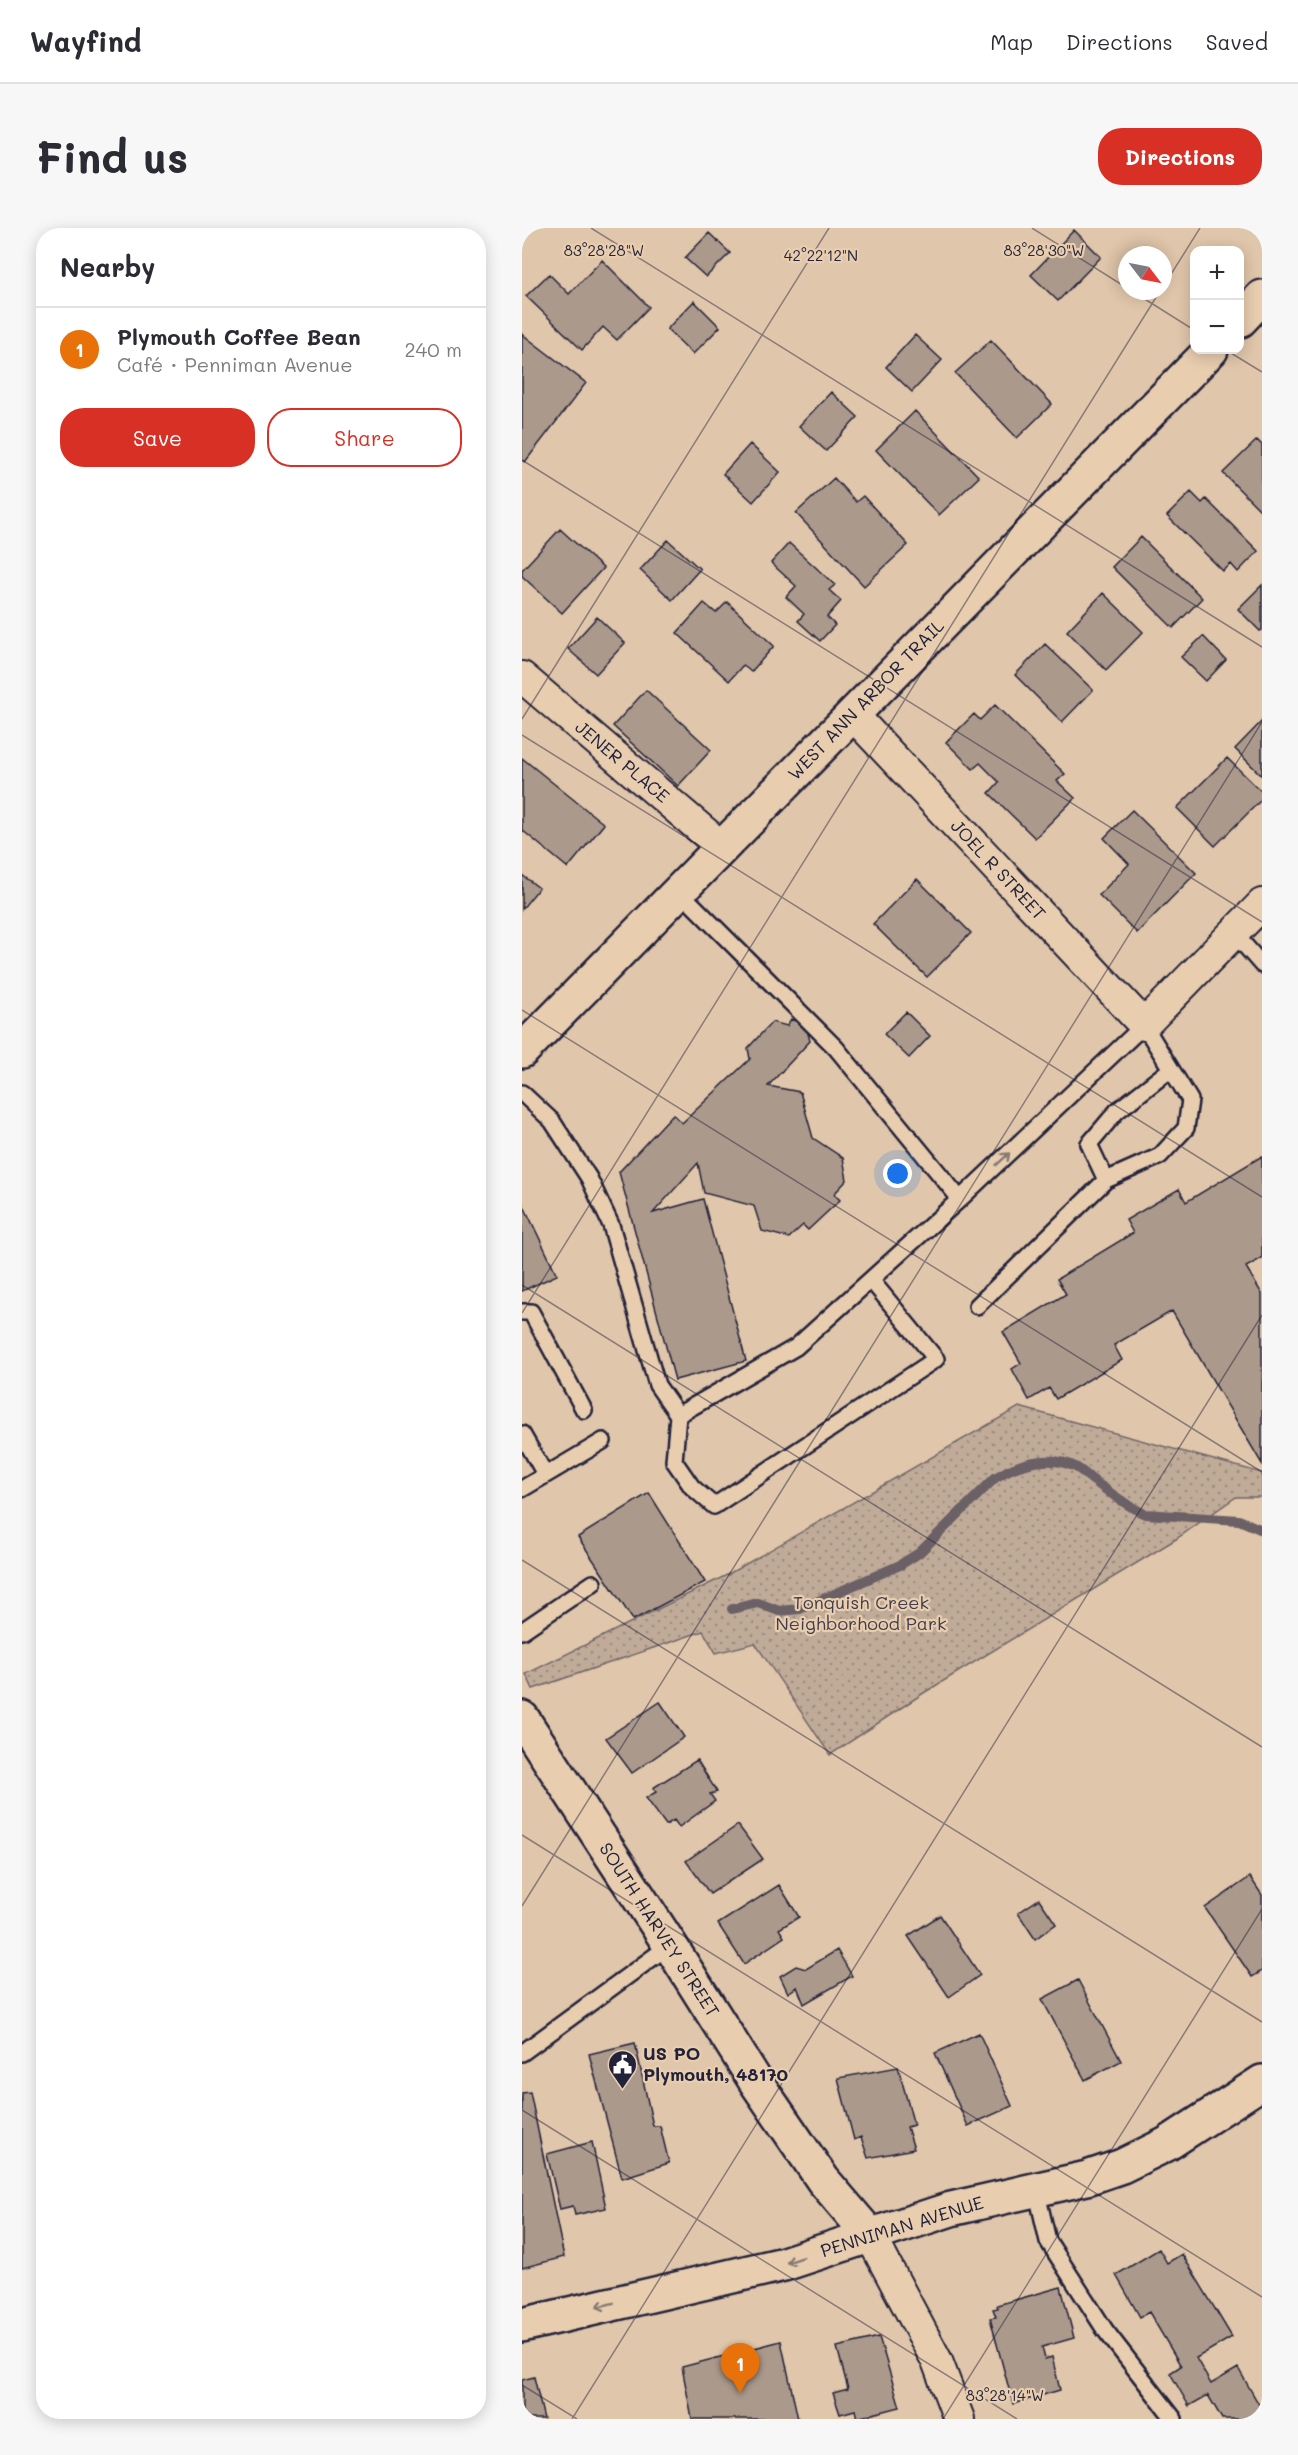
<!DOCTYPE html>
<html lang="en">
<head>
<meta charset="utf-8">
<style>
  :root { --surface:#fff; --page:#f7f7f7; --text:#2b2b33; --muted:#7c7c81; --line:#e1e1e2; --accent:#d93025 }
  body { margin:0; font-family:Mali,sans-serif; background:var(--page); color:var(--text) }
  .controls { position:absolute; right:18px; top:18px; display:grid; overflow:hidden; border-radius:12px; box-shadow:0 3px 15px #0003 }
  .controls button { width:54px; height:54px; display:grid; place-items:center; padding:0; border:0; border-bottom:2px solid var(--line); background:var(--surface); color:var(--text); font:30px sans-serif }
  .compass { position:absolute; left:596px; top:18px; width:54px; height:54px; border-radius:50%; background:var(--surface); box-shadow:0 3px 15px #0003; rotate:122deg }
  .you { position:absolute; left:376px; top:946px; width:21px; height:21px; margin:-15px; border:4px solid #fff; border-radius:50%; background:#1a73e8; box-shadow:0 0 0 9px #1a73e833 }
  .badge { display:grid; place-items:center; width:39px; height:39px; border-radius:50%; background:var(--accent); color:#fff; font-size:20px; font-weight:700 }
  .pin { position:absolute; translate:-50% -50px; filter:drop-shadow(0 2px 3px #0008) }
  .pin::after { content:''; position:absolute; top:32px; width:21px; height:18px; background:inherit; clip-path:polygon(0 0,100% 0,50% 100%) }
  .list { margin:0; padding:0; list-style:none }
  h2 { display:flex; justify-content:space-between; align-items:center; height:78px; margin:0; padding:0 24px; font-size:26px }
  h2 small { font-size:20px; font-weight:400; color:var(--muted) }
  .list li { display:grid; grid-template-columns:39px 1fr auto; gap:18px; align-items:center; box-sizing:border-box; height:84px; padding:0 24px; border-top:2px solid var(--line) }
  .list b { display:block; font-size:22px; white-space:nowrap }
  .list p { margin:0; font-size:20px; white-space:nowrap; color:var(--muted) }
  .list em { font-size:20px; font-style:normal; color:var(--muted) }
  .actions { display:flex; gap:12px; padding:18px 24px }
  .actions a { flex:1; padding:14px 0; border:2px solid var(--accent); border-radius:24px; text-align:center; font-size:21px; color:var(--accent) }
  .actions .main { background:var(--accent); color:#fff }
  .map { position:relative; flex:none; width:740px; height:2191px; overflow:hidden; border-radius:24px }
  header { display:flex; align-items:center; gap:36px; box-sizing:border-box; height:84px; padding:0 30px; background:var(--surface); border-bottom:2px solid var(--line) }
  header strong { font-size:28px }
  nav { display:flex; gap:33px; margin-inline-start:auto; font-size:21px }
  .intro { display:flex; align-items:center; justify-content:space-between; box-sizing:border-box; height:144px; padding:0 36px }
  h1 { margin:0; font-size:42px }
  .button { padding:15px 27px; border-radius:24px; background:var(--accent); color:#fff; font-size:21px; font-weight:700 }
  main { display:flex; gap:36px; padding:0 36px }
  aside { flex:1; background:var(--surface); border-radius:24px; box-shadow:0 3px 15px #0003 }
  .map>svg:first-child { display:block }
  .park { fill:url(#park-dots); stroke:#71666a; stroke-width:1.5 }
  .lines { fill:none; stroke-linecap:round; stroke-linejoin:round }
  .stream { stroke:#6a6066; stroke-width:10 }
  .building { fill:#ab998b; stroke:#22223b; stroke-width:1.5 }
  .lane-casing { stroke:#22223b; stroke-width:20 }
  .street-casing { stroke:#22223b; stroke-width:34 }
  .secondary-casing { stroke:#22223b; stroke-width:38 }
  .lane { stroke:#e8cdaf; stroke-width:15 }
  .street { stroke:#e8cdaf; stroke-width:30 }
  .secondary { stroke:#e8cdaf; stroke-width:33 }
  .oneway { stroke:#857875 }
  .ticks { fill:none; stroke:#22223b; stroke-width:1.5; stroke-opacity:0.45 }
  .labels { text-anchor:middle; stroke-width:4.5; stroke-linejoin:round; paint-order:stroke }
  .street-label { font-size:18px; fill:#22223b; stroke:#e8cdaf }
  .park-label { font-size:18px; fill:#423d4e; stroke:#e8cdaf }
  .poi-label { font-size:18px; font-weight:bold; fill:#22223b; stroke:#e8cdaf; text-anchor:start }
  .ticks-label { font-size:15px; text-anchor:middle; fill:#22223b; stroke:#e8cdaf; stroke-width:4.5; stroke-linejoin:round; paint-order:stroke }
</style>
</head>
<body>
<header>
<strong>Wayfind</strong>
<nav><a>Map</a><a>Directions</a><a>Saved</a></nav>
</header>
<div class="intro"><h1>Find us</h1><a class="button">Directions</a></div>
<main>
<aside>
<h2>Nearby<small></small></h2>
<ul class="list">
<li><span class="badge" style="background:#e8710a">1</span><div><b>Plymouth Coffee Bean</b><p>Café · Penniman Avenue</p></div><em>240 m</em></li>
</ul>
<div class="actions"><a class="main">Save</a><a>Share</a></div>
</aside>
<div class="map">
<svg width="740" height="2191" viewBox="0 0 740 2191">
  <defs>
    <pattern id="park-dots" width="8" height="8" patternUnits="userSpaceOnUse" patternTransform="scale(1.5)"><rect width="8" height="8" fill="#c0ab98"/><path d="M2 2h.1M6 6h.1" fill="none" stroke="#9c8b7d" stroke-width="1.8" stroke-linecap="round"/></pattern>
  </defs>
  <rect width="100%" height="100%" fill="#e0c6aa"/>
  <filter id="ink" filterUnits="userSpaceOnUse"><feTurbulence type="fractalNoise" baseFrequency=".0167" numOctaves="2"/><feDisplacementMap in="SourceGraphic" scale="12" xChannelSelector="R" yChannelSelector="G"/><feConvolveMatrix kernelMatrix="1 2 1 2 8 2 1 2 1" color-interpolation-filters="sRGB"/></filter>
  <g filter="url(#ink)">
    <path class="park" d="M497,1179L740,1245V1269H714L654,1311L400,1466L308,1527L233,1415L194,1425L181,1403L11,1461L4,1446L203,1348Z"/>
    <g class="lines">
      <path class="stream" d="M210,1381L236,1375L257,1383L278,1381L378,1337L397,1325L473,1250C494,1236 524,1227 549,1237C556,1239 562,1245 568,1250C586,1263 603,1277 623,1286L717,1292L740,1302"/>
    </g>
    <path class="building" d="M552,2L579,29L536,73L509,47Z
      M187,5L208,25L184,49L163,30Z
      M80,32L127,79L95,112L81,99L60,122L4,68L27,46L47,66Z
      M172,73L198,99L171,126L145,101Z
      M0,106L64,155L3,234L0,232Z
      M393,107L420,132L390,164L364,139Z
      M469,112L530,176L495,210L433,145Z
      M309,164L336,189L304,223L277,198Z
      M393,183L457,249L417,287L354,222Z
      M735,212L740,217V284L701,245Z
      M228,216L258,244L231,274L201,246Z
      M312,250L334,274L341,268L386,317L342,358L274,285Z
      M669,264L680,275L684,271L736,323L716,344L709,336L701,343L645,288Z
      M38,301L81,340L40,385L0,348V342Z
      M619,309L680,370L651,400L590,339Z
      M146,312L178,341L150,372L118,342Z
      M267,315L313,357L307,362L319,373L305,389L313,397L298,413L276,393L282,386L264,369L274,358L249,335Z
      M740,357V402L738,403L716,381Z
      M581,365L621,404L584,442L545,403Z
      M205,374L252,418L229,444L221,437L207,453L155,405L182,375L194,385Z
      M75,389L103,415L74,446L46,421Z
      M681,408L704,432L684,453L659,429Z
      M523,416L571,462L540,494L493,447Z
      M124,462L189,522L156,558L91,498Z
      M473,477L543,546L535,553L553,570L513,610L467,565L477,554L458,535L451,541L424,514L452,486L458,492Z
      M740,493V548L713,521Z
      M0,530L82,596L46,640L0,602Z
      M705,530L740,564V571L693,618L655,580Z
      M610,582L674,645L615,705L577,667L607,636L582,610Z
      M0,647L17,660L0,681Z
      M395,651L449,705L405,749L351,696Z
      M384,784L408,808L387,830L362,806Z
      M269,791L284,798L288,813L246,858L278,864L291,910L321,930L325,952L312,966L318,972L286,1002L281,997L267,1010L240,1003L232,978L182,965L176,935L131,985L181,971L224,1133L153,1152L97,944L151,886L160,895L228,831L226,820L250,794L265,798Z
      M740,928V1030L724,1039L740,1066V1236L650,1083L592,1117L600,1132L534,1171L527,1160L507,1172L490,1141L499,1135L481,1104L544,1066L535,1051L611,1005L604,992L657,961L664,974Z
      M0,974L35,1047L0,1063Z
      M127,1265L183,1354L111,1392L56,1309Z
      M138,1474L162,1509L110,1545L84,1510Z
      M175,1532L195,1564L188,1566L193,1573L157,1599L152,1592L144,1597L124,1570L134,1564L131,1560Z
      M216,1597L241,1631L188,1666L164,1633Z
      M728,1649L740,1667V1743L730,1749L683,1680Z
      M257,1657L277,1689L257,1701L262,1709L222,1736L196,1696Z
      M517,1671L534,1696L513,1711L496,1685Z
      M418,1687L458,1747L427,1769L386,1708Z
      M315,1722L330,1748L282,1776L275,1759L266,1765L258,1748L274,1738L284,1741Z
      M556,1752L599,1833L563,1852L520,1771Z
      M457,1805L490,1878L446,1898L413,1825Z
      M113,1815L131,1898H138L147,1935L100,1950L67,1826Z
      M376,1839L392,1897L385,1899L392,1921L346,1930L339,1909L332,1912L316,1850Z
      M8,1864L42,2029L0,2040V1865Z
      M70,1914L84,1980L53,1987L51,1978L38,1981L25,1926Z
      M637,2021L645,2035L660,2026L710,2109L674,2130L689,2156L716,2140L740,2182V2191H700L686,2167L667,2178L648,2145L659,2138L627,2084L618,2089L594,2047Z
      M539,2059L552,2110L520,2119L523,2131L530,2129L538,2162L491,2176L468,2090L474,2089L471,2081L476,2080L475,2077Z
      M357,2109L378,2179L335,2190L333,2182L318,2186L311,2165L326,2161L315,2119Z
      M259,2113L276,2191H170L160,2139Z
      M12,2149L22,2191H0V2152Z"/>
    <g class="lines">
      <defs>
        <path id="lane" d="M157,663L314,820L438,971
          M712,705L740,737
          M0,865L30,893L67,950L89,997L135,1157L156,1187L274,1119L438,971L622,797L668,872L664,900L638,928L584,952L455,1078
          M584,952L567,916L595,883L649,841
          M0,1084H9L62,1182
          M156,1187L152,1233L170,1259L192,1278L414,1131L349,1052
          M0,1206L23,1246
          M0,1261L81,1213
          M0,1403L71,1355
          M0,1825L148,1717
          M514,1961L526,2013L583,2102L652,2191"/>
        <path id="street" d="M0,449L200,619
          M331,487L622,797L740,676
          M348,2007L415,2133L437,2191"/>
        <path id="secondary" d="M718,92L740,69
          M0,823L689,122
          M0,1490L148,1717L234,1854L301,1952L348,2007
          M0,2097L262,2036L429,1981L565,1950L600,1938L645,1916L740,1854"/>
      </defs>
      <use href="#lane" class="lane-casing"/>
      <use href="#street" class="street-casing"/>
      <use href="#secondary" class="secondary-casing"/>
      <use href="#lane" class="lane"/>
      <use href="#street" class="street"/>
      <use href="#secondary" class="secondary"/>
    </g>
    <defs><path id="oneway-shaft" d="M-6 0H5M1.5-3L5.5 0L1.5 3" fill="none" stroke-width="1.6" stroke-linecap="round" stroke-linejoin="round" transform="scale(1.5)"/></defs>
    <g class="oneway">
      <use href="#oneway-shaft" transform="translate(481 931) rotate(-43)"/>
      <use href="#oneway-shaft" transform="translate(273 2032) rotate(162)"/>
      <use href="#oneway-shaft" transform="translate(83 2077) rotate(166)"/>
    </g>
  </g>
  <path class="ticks" d="M69,0L740,419M510,0L605,60M641,59L678,0M610,63L672,102M704,122L740,144M0,232L740,694M0,491L307,0M0,507L740,969M0,782L740,1244M0,1057L740,1519M0,1085L638,63M0,1332L740,1794M0,1607L740,2069M0,1678L740,494M0,1882L495,2191M0,2157L55,2191M50,2191L740,1087M421,2191L740,1681"/>
  <defs>
    <symbol id="civic-pin" viewBox="-11 -11 22 30"><path d="M0 17L-7.5 6A9.5 9.5 0 1 1 7.5 6Z" fill="#22223b" stroke="#e8cdaf"/><path d="M-.6-6.5H3V-4.5H.6V-3L4-1V1h2V6H-6V1h2V-1L-.6-3ZM-1.2 2.5V6h2.4V2.5Z" fill="#fff"/></symbol>
  </defs>
  <g fill-rule="evenodd">
    <use href="#civic-pin" x="84" y="1820" width="33" height="45"/>
  </g>
  <g class="labels">
    <g class="street-label">
      <text transform="translate(344 472) rotate(-46)" y="6">WEST ANN ARBOR TRAIL</text>
      <text transform="translate(100 534) rotate(40)" y="6">JENER PLACE</text>
      <text transform="translate(476 642) rotate(47)" y="6">JOEL R STREET</text>
      <text transform="translate(137 1702) rotate(57)" y="6">SOUTH HARVEY STREET</text>
      <text transform="translate(380 1999) rotate(-17)" y="6">PENNIMAN AVENUE</text>
    </g>
    <g class="park-label">
      <text x="339" y="1381">Tonquish Creek<tspan x="339" dy="21">Neighborhood Park</tspan></text>
    </g>
    <g class="poi-label">
      <text x="121" y="1832">US PO<tspan x="121" dy="21">Plymouth, 48170</tspan></text>
    </g>
  </g>
  <g class="ticks-label">
    <text x="82" y="28">83°28'28"W</text>
    <text x="522" y="28">83°28'30"W</text>
    <text x="299" y="33">42°22'12"N</text>
    <text x="483" y="2173">83°28'14"W</text>
  </g>
</svg>
<div class="controls">
<button>+</button>
<button>−</button>
</div>
<svg class="compass" viewBox="-18 -18 36 36"><path d="M0-13l5 13h-10z" fill="#e53935"/><path d="M0 13l5-13h-10z" fill="#7c7c81"/></svg>
<div class="you"></div>
<div class="pin badge" style="left:218px;top:2165px;background:#e8710a">1</div>
</div>
</main>
</body>
</html>
